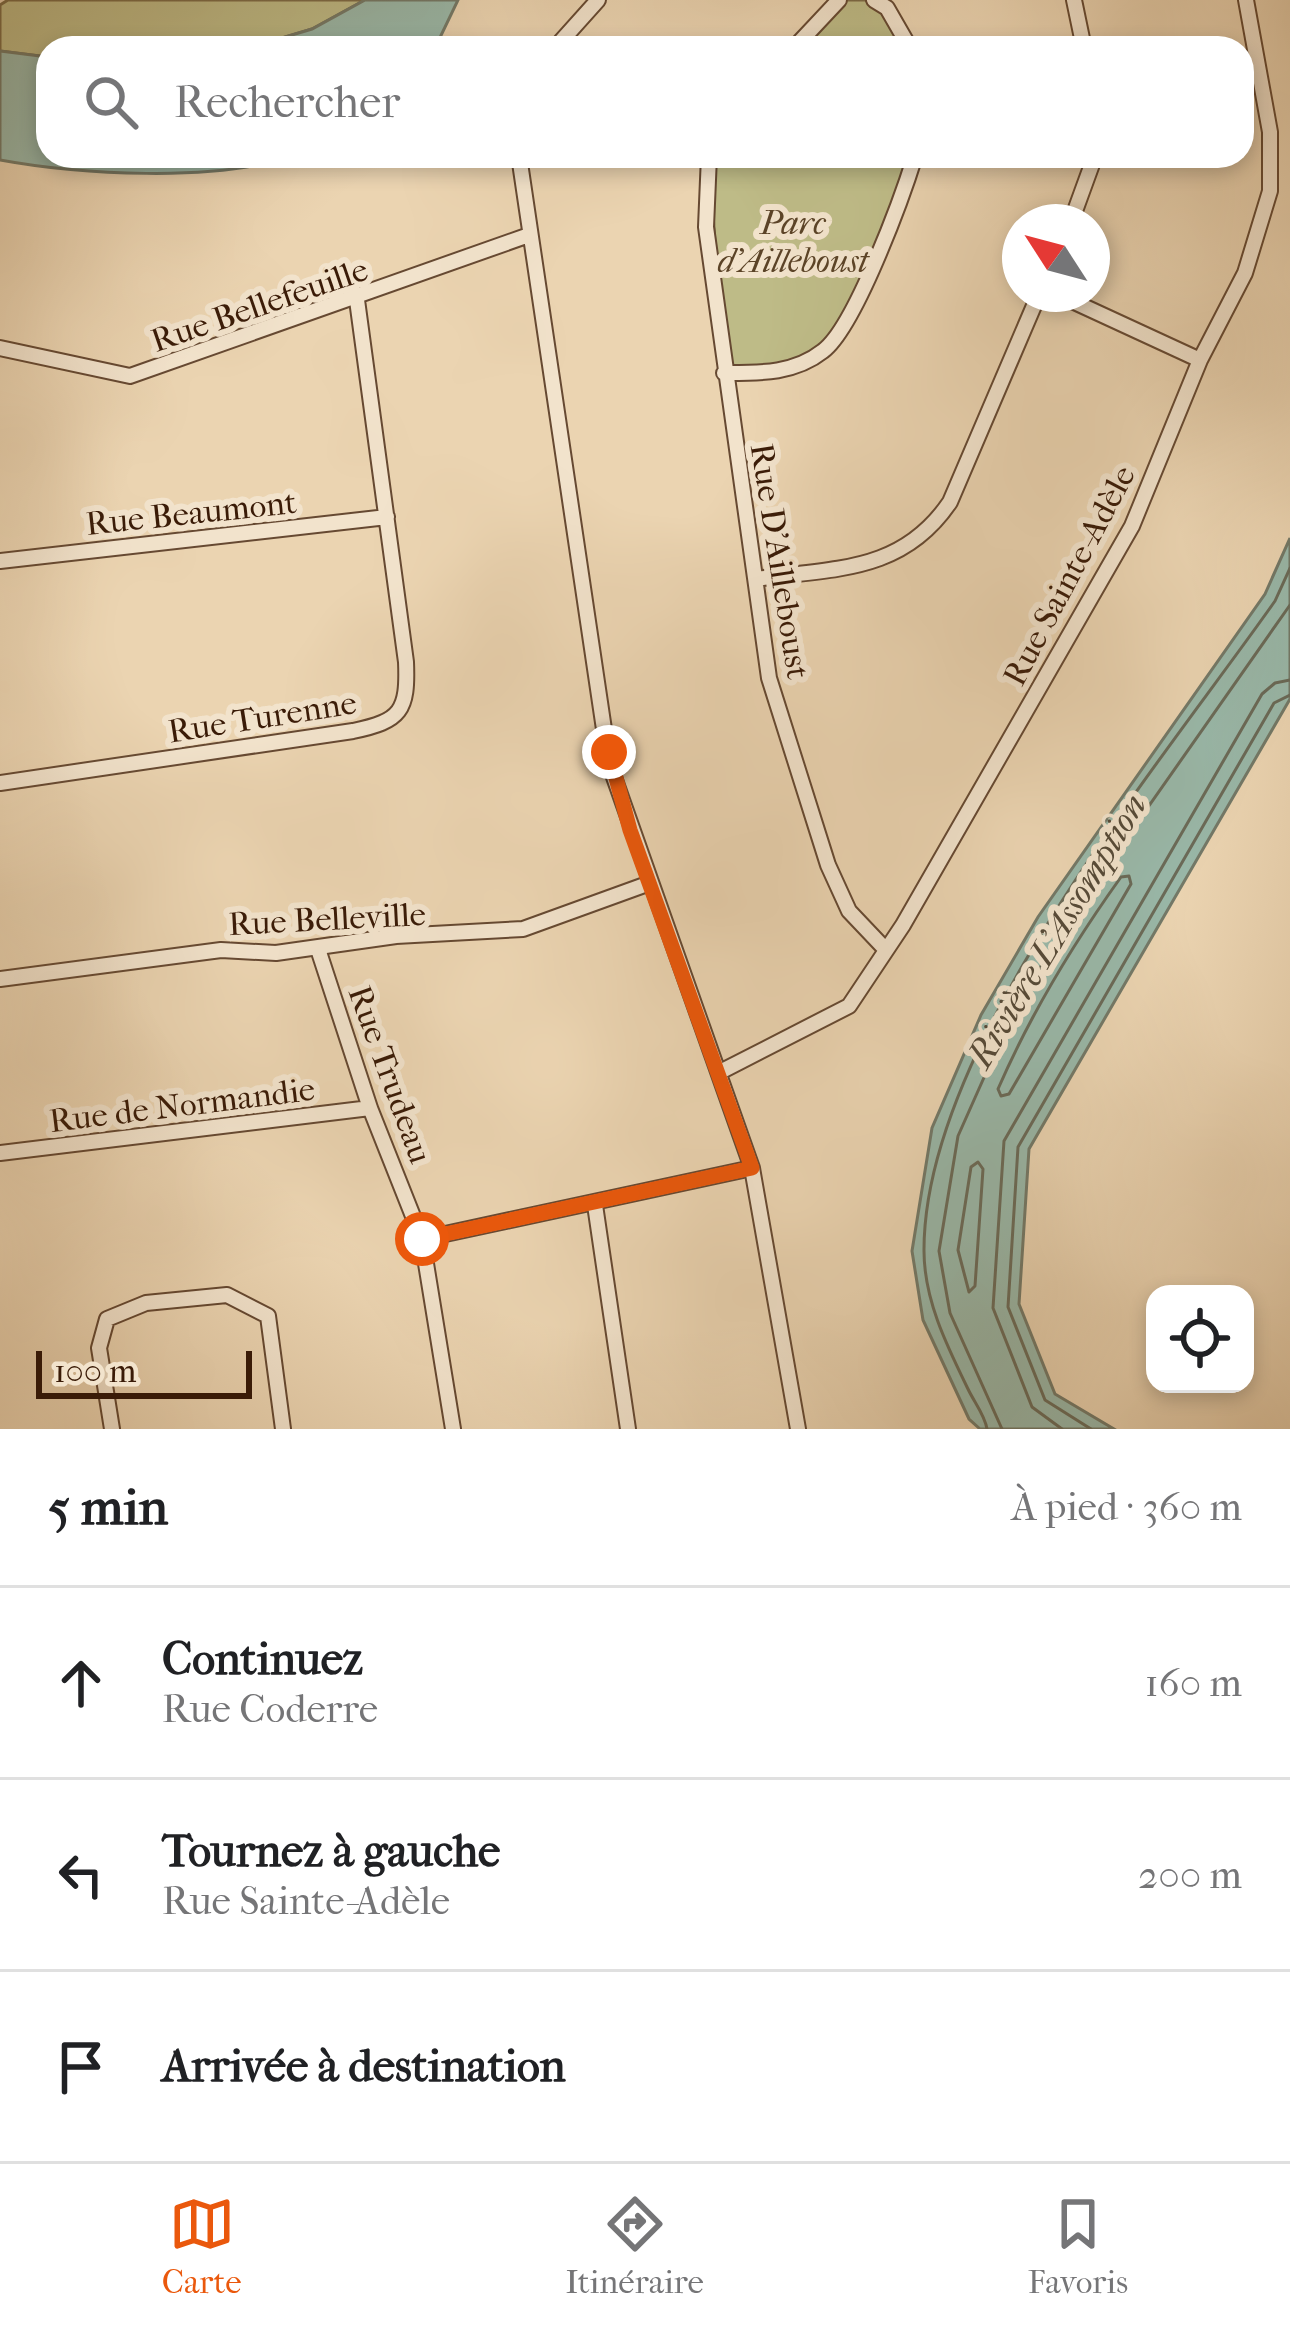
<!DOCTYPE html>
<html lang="fr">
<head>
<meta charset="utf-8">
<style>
  :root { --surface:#fff; --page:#f2f2f2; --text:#202124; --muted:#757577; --line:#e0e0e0; --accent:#ea580c }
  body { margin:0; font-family:"IM FELL French Canon",serif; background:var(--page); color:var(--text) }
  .controls { position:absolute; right:36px; bottom:36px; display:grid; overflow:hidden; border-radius:24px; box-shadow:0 6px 18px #0003 }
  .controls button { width:108px; height:108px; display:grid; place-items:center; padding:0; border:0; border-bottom:3px solid var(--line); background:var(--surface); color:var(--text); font:60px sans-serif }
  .compass { position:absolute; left:1002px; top:204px; width:108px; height:108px; border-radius:50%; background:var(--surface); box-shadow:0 6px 18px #0003; rotate:306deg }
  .scale { position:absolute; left:36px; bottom:30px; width:216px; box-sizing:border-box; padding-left:12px; border:6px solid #3a1b07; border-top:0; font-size:33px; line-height:42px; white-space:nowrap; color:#3a1b07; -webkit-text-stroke:9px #f2e3cc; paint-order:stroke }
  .stop { position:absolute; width:36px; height:36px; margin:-27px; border:9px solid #ea580c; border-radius:50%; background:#fff }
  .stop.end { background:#ea580c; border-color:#fff; box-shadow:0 3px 12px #0008 }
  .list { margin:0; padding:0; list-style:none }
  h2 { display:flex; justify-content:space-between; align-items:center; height:156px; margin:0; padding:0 48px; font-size:51px }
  h2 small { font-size:39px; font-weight:400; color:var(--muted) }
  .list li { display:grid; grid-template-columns:78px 1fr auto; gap:36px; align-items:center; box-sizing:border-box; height:192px; padding:0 48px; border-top:3px solid var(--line) }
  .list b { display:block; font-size:45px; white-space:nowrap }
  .list p { margin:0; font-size:39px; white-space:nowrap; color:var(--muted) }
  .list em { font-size:39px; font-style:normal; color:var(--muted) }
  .icon { flex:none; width:66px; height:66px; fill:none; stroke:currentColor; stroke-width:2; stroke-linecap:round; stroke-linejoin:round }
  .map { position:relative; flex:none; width:1290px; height:1429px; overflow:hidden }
  .search { position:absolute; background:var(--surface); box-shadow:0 6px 18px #0003; left:36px; right:36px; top:36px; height:132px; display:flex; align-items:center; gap:30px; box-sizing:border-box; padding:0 42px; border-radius:36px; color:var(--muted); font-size:45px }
  .sheet { height:732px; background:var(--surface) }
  nav { display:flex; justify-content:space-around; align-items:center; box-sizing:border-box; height:168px; border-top:3px solid var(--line); background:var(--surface); font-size:33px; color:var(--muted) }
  nav a { display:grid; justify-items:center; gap:6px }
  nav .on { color:var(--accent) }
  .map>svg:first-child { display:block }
  .green { fill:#bebb87; stroke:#7c6b47; stroke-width:3 }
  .water { fill:#99b8a9; stroke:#737968; stroke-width:3 }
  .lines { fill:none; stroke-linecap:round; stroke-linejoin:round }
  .shore { stroke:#6a6a58; stroke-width:3 }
  .minor-casing { stroke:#664932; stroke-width:18 }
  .minor { stroke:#f2e3cc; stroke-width:14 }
  .route { stroke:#ea580c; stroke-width:15 }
  .labels { text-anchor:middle; stroke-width:12; stroke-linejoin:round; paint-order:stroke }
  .park-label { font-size:33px; font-style:italic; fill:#5b4327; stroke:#f2e3cc }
  .street-label { font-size:33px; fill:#3a1b07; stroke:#f2e3cc }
  .water-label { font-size:36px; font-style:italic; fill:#564a38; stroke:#f2e3cc }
</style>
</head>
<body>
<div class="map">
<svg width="1290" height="1429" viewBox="0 0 1290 1429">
  <rect width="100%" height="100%" fill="#ebd4b1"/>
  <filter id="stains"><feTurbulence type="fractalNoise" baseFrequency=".00167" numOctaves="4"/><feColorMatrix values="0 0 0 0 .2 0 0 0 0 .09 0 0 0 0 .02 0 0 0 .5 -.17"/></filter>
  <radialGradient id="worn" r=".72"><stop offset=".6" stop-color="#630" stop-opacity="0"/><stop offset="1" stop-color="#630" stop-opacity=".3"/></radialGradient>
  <path class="green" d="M8,0H365L312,29L248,48H48V57L0,51V5Z
    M839,0H874L910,48H794Z
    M709,156H915L837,336L786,370L724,373Z"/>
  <path class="water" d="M365,0H458L435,48H248L312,29Z
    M0,51L48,57V156H290C217,183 76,174 0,160Z
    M1290,538V699L1029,1149L1019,1304L1055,1394L1114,1429H980L969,1419L923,1320L912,1251L932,1128L981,1015L1038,917L1265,594Z"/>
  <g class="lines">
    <path class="shore" d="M109,156H239
      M1129,876L1131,884L1009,1094L1001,1096L998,1089C1031,1013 1073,944 1121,877Z
      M978,1162L983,1169L975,1286L969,1292L958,1250L971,1167Z
      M987,1429C985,1415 974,1402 968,1389C947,1346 924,1300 924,1251C923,1046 1159,766 1275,601L1290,568
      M1002,1429L950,1313L939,1251L958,1136L1006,1028L1061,931L1290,605
      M1062,1429L1032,1407L993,1308L1004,1141L1262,694L1275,683L1290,680
      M1091,1429L1045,1400L1008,1307L1018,1147L1274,703L1290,695"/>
    <defs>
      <path id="minor" d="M874,0L887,8L910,48
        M1074,0L1084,48
        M555,48L598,0
        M794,48L839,0
        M519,156L609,763L752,1168L798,1429
        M709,156L706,227L769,678L828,865L849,911L886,950
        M1071,222L1095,156
        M1057,294L1200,360
        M0,348L130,376L529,235
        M724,373C759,373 794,374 823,351C855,327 902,198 915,156
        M0,561L387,517
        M756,579C835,568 902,573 950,502L1039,294
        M0,783L353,731C401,721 408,711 406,662L357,300
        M318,949L370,1108L422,1239L453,1429
        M0,979L221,950L276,953L396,936L523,929L650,883
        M720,1072L849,1006L903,925L1132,526L1200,360L1245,273L1270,191V132L1246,0
        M0,1153L370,1108
        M595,1205L628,1429
        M422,1239L752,1168
        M112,1429L99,1348L107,1319L146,1303L227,1295L268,1316L283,1429"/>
    </defs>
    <use href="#minor" class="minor-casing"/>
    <use href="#minor" class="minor"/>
  </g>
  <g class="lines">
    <path class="route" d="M422,1239L752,1168L630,830L609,752"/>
  </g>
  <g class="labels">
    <g class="park-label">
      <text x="793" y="234">Parc<tspan x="793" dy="38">d'Ailleboust</tspan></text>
    </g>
    <g class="street-label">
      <text transform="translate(259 304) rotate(-19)" y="12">Rue Bellefeuille</text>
      <text transform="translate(191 512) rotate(-6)" y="12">Rue Beaumont</text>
      <text transform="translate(781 561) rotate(81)" y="12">Rue D'Ailleboust</text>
      <text transform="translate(1068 575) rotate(-62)" y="12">Rue Sainte-Adèle</text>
      <text transform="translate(262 716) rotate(-9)" y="12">Rue Turenne</text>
      <text transform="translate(327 918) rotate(-3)" y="12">Rue Belleville</text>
      <text transform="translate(391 1074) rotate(70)" y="12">Rue Trudeau</text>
      <text transform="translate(182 1104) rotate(-7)" y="12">Rue de Normandie</text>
    </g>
    <g class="water-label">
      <text transform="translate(1056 930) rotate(-59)" y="13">Rivière L'Assomption</text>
    </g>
  </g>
  <rect width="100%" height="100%" filter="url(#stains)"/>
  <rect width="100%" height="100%" fill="url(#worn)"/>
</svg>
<div class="controls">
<button><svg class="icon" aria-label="locate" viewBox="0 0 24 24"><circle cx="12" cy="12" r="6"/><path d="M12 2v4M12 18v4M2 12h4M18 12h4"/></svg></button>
</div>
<svg class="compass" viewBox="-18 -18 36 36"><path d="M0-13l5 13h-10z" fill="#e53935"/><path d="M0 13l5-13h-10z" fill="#757577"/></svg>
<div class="scale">100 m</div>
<div class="stop" style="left:422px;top:1239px"></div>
<div class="stop end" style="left:609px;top:752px"></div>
<div class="search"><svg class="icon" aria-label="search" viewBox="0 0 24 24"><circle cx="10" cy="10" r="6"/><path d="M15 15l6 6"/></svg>Rechercher</div>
</div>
<section class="sheet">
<h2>5 min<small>À pied · 360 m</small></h2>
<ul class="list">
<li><svg class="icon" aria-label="ahead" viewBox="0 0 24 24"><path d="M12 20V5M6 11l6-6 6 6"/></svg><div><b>Continuez</b><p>Rue Coderre</p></div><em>160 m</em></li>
<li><svg class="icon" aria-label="left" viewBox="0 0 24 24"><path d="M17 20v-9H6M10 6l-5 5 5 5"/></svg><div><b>Tournez à gauche</b><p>Rue Sainte-Adèle</p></div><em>200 m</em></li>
<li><svg class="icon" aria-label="arrive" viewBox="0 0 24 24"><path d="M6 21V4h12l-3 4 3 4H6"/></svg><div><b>Arrivée à destination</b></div></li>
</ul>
</section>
<nav>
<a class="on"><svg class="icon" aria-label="map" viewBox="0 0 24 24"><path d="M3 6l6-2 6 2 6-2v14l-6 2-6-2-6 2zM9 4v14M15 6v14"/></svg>Carte</a>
<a><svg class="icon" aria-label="directions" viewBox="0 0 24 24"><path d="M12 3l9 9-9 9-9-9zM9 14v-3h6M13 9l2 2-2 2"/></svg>Itinéraire</a>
<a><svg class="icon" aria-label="saved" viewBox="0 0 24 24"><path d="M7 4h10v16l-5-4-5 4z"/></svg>Favoris</a>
</nav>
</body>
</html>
